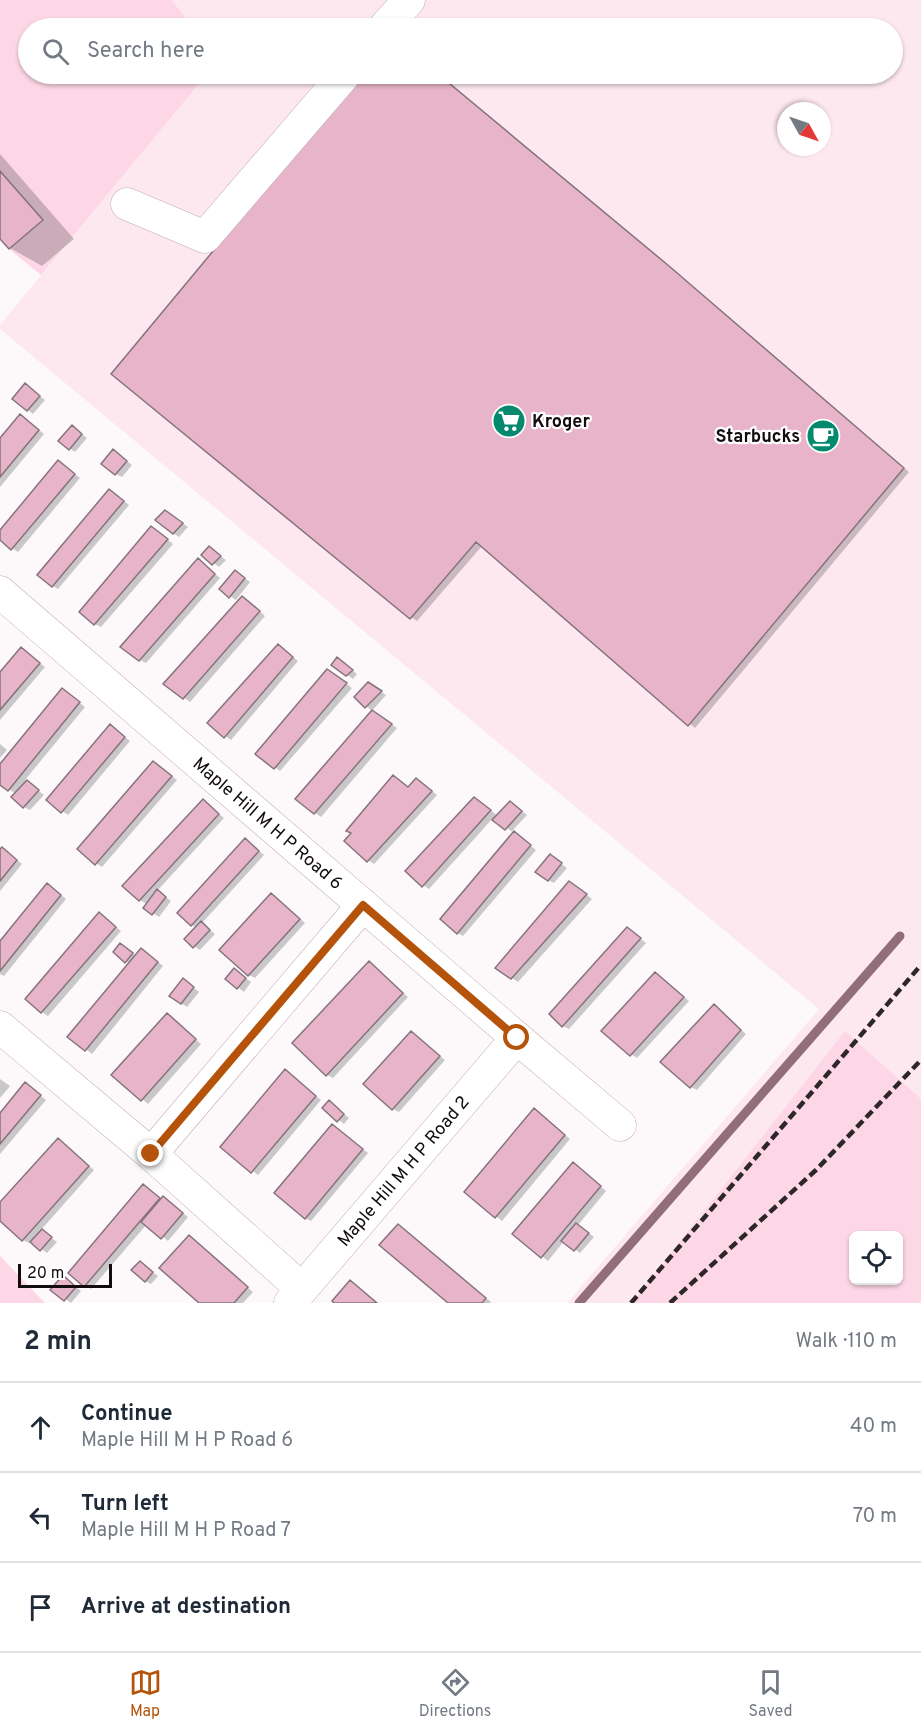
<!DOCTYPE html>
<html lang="en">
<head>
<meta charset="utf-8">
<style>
  :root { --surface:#fff; --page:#f2f2f3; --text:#1f2937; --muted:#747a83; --line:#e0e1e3; --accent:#b45309 }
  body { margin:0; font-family:Overpass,sans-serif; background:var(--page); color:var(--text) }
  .controls { position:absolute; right:18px; bottom:18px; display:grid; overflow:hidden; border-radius:9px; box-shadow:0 2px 4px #0004 }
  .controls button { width:54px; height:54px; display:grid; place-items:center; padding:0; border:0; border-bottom:2px solid var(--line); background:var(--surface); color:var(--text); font:30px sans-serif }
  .compass { position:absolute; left:777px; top:102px; width:54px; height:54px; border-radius:50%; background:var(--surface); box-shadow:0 2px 4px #0004; rotate:130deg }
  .scale { position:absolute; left:18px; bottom:15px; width:94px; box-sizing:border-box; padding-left:6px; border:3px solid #130c0f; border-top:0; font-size:16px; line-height:21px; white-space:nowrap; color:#130c0f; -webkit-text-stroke:4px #fff; paint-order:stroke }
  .stop { position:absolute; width:18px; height:18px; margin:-14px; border:4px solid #b45309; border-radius:50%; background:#fff }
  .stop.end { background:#b45309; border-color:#fff; box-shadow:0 2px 6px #0008 }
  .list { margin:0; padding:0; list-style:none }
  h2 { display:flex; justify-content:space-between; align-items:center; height:78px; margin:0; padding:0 24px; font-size:26px }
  h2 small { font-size:20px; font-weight:400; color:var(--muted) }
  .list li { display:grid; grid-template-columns:39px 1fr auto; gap:18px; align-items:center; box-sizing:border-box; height:90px; padding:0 24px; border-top:2px solid var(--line) }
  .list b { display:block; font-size:22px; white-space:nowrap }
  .list p { margin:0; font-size:20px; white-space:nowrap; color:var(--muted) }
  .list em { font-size:20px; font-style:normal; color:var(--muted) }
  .icon { flex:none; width:33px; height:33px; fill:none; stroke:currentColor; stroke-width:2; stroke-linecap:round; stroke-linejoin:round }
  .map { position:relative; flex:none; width:921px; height:1303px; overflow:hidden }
  .search { position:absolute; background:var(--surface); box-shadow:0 2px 4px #0004; left:18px; right:18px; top:18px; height:66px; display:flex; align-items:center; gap:15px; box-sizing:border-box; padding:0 21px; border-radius:33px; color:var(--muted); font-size:22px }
  .sheet { height:348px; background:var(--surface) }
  nav { display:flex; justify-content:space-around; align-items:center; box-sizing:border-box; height:84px; border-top:2px solid var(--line); background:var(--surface); font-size:16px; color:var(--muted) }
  nav a { display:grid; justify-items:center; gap:3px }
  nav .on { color:var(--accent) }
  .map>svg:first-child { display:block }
  .built { fill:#fee8f0; fill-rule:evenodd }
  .green { fill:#fdd7e6; fill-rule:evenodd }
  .shadow { fill:#0003 }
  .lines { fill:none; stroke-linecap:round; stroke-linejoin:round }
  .stream { stroke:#926d7c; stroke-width:9 }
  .building { fill:#e8b4c9; stroke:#85747b; stroke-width:1.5 }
  .minor-casing { stroke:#c0adb4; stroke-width:33 }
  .minor { stroke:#fff; stroke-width:32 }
  .rail { stroke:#2e272a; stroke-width:4.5; stroke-dasharray:9 4.5; stroke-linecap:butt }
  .route { stroke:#b45309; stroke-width:8 }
  .labels { text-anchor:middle; stroke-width:4.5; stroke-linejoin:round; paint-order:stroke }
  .poi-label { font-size:18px; font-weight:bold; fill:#130c0f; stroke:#fff; text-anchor:start }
  .street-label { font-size:18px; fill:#130c0f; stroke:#fff }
</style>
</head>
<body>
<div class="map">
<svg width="921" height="1303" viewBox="0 0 921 1303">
  <rect width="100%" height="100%" fill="#fdf9fa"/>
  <path class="built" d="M172,0H921V1303H567L819,1009L0,329V325L207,74H892V28H193ZM786,111H822V147H786ZM854,1236H898V1280H854Z"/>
  <path class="green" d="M0,0H172L193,28H28V74H207L41,275L9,249L43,220L0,171Z
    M845,1031L921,1099V1303H632ZM854,1236H898V1280H854Z
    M0,1256L45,1303H0Z"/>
  <path class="shadow" d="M362,74H438L675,271L909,472L695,728L482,546L417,621L411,617L113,374Z
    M0,154L74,239L42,266L10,248L0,236Z
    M31,389L45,400L33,414L28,410Z
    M26,420L44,434L0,487V441Z
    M78,431L87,438L75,452L69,448Z
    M119,455L132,465L122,477L116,474Z
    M64,466L80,478L18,552L12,548L0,538V532Z
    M115,494L129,505L58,589L53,586Z
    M171,515L188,527L179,537L173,533Z
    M157,531L173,544L101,627L95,624Z
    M209,548L226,560L219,567L203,555Z
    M198,560L220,578L146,663L140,660Z
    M241,575L250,582L236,600L230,596Z
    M248,601L265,616L190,702L166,684Z
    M22,649L45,667L0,720V674Z
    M284,649L298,661L231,740L225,736Z
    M343,663L357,674L353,679L333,665Z
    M333,674L352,688L280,771L275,767Z
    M369,684L386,695L372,711L356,697Z
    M63,690L85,707L25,780L44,795L30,810L24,807L16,794L0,783V766Z
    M379,715L397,728L321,817L315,813L297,798Z
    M116,730L130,741L68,815L62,811Z
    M0,744L7,750L0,758Z
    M159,766L177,780L102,867L96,863Z
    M423,783L437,795L374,864L368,860L409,788Z
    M203,801L224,818L157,891L171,901L159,917L145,908L148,905L140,900Z
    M480,802L498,816L516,806L527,815L512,831L536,850L463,936L458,933L514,833L493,818L429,889L423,885Z
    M245,840L264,855L202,923L215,934L200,950L194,946L197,928L192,925Z
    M0,852L8,853L22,864L0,891Z
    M556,860L567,868L554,883L548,880Z
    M575,886L592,899L518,982L512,978Z
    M53,888L66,899L4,976L0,974V943Z
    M272,895L305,923L255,978L249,975Z
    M105,918L121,931L48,1016L42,1012L27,999Z
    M633,933L646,943L569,1029L563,1026Z
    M127,948L136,956L147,953L163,966L92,1054L70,1037L130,964L126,961Z
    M369,963L408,997L333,1078L327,1075Z
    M235,970L251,982L244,992L227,979Z
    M661,978L689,1001L637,1058L631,1054Z
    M189,984L199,992L187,1007L181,1003Z
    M714,1006L746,1034L697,1090L691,1087Z
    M167,1014L201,1044L148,1104L113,1074Z
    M411,1033L445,1060L399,1112L393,1109Z
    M291,1075L321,1100L258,1175L222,1147Z
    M0,1079L10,1086L0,1098Z
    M32,1088L46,1100L0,1154V1115Z
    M329,1102L349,1118L344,1124L324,1108Z
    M540,1114L570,1139L502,1221L466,1192Z
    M333,1126L368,1153L311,1221L305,1218Z
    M58,1140L94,1170L41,1230L57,1242L47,1253L31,1241L29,1243L23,1240L0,1219V1205Z
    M579,1167L606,1191L578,1225L594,1237L580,1253L564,1241L548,1261L514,1234Z
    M144,1186L162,1200L169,1202L188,1217L168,1241L147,1224L91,1289L70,1272Z
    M404,1229L491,1302L490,1303H450L382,1245Z
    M189,1237L253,1292L243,1303H201L161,1268Z
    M140,1263L158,1276L151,1284L145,1281Z
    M69,1281L81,1291L71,1303L52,1289Z"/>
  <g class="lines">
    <path class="stream" d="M579,1303L900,936"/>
  </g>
  <path class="building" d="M360,74H438L669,266L904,468L688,726L476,542L410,619L111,374Z
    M0,171L43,220L9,249L0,239Z
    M25,383L40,396L27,411L12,399Z
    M20,414L39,430L0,477V438Z
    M72,425L82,434L69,450L58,441Z
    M113,449L127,461L115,475L101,464Z
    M58,460L75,474L11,550L0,540V530Z
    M109,489L124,501L52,587L37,575Z
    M165,510L183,523L173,534L155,520Z
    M151,526L168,539L94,625L79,612Z
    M209,546L221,556L212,565L201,555Z
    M198,558L215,574L139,661L120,647Z
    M235,570L245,578L229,598L219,589Z
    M242,596L260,611L183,699L163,684Z
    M278,644L293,657L224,738L207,723Z
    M21,647L40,663L0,710V672Z
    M337,657L353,670L346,676L331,665Z
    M327,669L347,683L274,769L255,754Z
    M368,682L382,691L365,708L354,697Z
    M62,688L80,702L8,791L0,785V764Z
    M372,710L392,724L314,814L295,799Z
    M110,724L125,737L61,813L46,800Z
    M153,761L172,776L95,865L77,849Z
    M393,775L408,787L416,778L432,791L367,862L344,841L351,833L346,831Z
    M27,780L39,790L23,808L11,797Z
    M474,797L491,810L422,887L405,871Z
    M203,799L219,814L139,901L122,886Z
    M510,801L522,811L505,830L492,820Z
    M514,831L531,845L457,934L440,919Z
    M245,838L259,851L191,926L177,913Z
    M2,847L17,860L0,881V849Z
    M550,854L562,863L548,881L535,872Z
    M569,881L587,894L511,979L495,968Z
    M47,883L61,895L0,971V941Z
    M157,889L166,897L152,915L143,908Z
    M271,893L300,919L248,976L219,950Z
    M99,912L116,927L41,1013L25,999Z
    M201,921L210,930L193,948L184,939Z
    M627,927L641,938L562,1027L549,1014Z
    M120,943L133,953L125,963L113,952Z
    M141,948L158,962L85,1051L67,1037Z
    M369,961L403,993L326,1076L292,1043Z
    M234,968L246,978L237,989L225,979Z
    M655,972L684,997L630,1056L601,1031Z
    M183,978L194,987L181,1004L169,996Z
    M714,1004L741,1030L690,1088L660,1062Z
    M167,1013L196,1039L141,1101L111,1075Z
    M411,1031L440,1056L392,1110L363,1084Z
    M285,1069L316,1096L251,1173L220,1147Z
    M25,1082L41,1095L0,1144V1113Z
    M329,1100L344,1114L337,1122L322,1108Z
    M534,1108L565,1135L495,1218L464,1192Z
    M332,1124L363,1149L305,1219L274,1193Z
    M58,1138L89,1166L22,1241L0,1221V1202Z
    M573,1162L601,1186L541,1258L512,1234Z
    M143,1184L160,1198L84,1287L68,1273Z
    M163,1196L183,1213L161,1239L141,1222Z
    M576,1223L589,1233L574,1251L561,1241Z
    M398,1224L486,1298L482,1303H448L379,1245Z
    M42,1229L52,1237L40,1251L30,1242Z
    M189,1235L248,1287L234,1303H199L159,1268Z
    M140,1261L153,1272L145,1282L131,1270Z
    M63,1275L76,1287L64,1301L50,1290Z
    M350,1280L377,1303H334L332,1301Z"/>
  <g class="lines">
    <defs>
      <g id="minor">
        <path d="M384,28L409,0"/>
        <path d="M127,204L205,237L345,74"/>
        <path id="s1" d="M0,592L517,1038L620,1125"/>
        <path d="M0,1027L151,1154L302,1289"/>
        <path d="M151,1154L363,905"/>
        <path id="s2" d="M290,1303L517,1038"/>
      </g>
    </defs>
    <use href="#minor" class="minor-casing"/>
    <use href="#minor" class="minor"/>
    <path class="rail" d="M631,1303L921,965
      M670,1303L816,1170L921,1060"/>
  </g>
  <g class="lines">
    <path class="route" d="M151,1154L363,905L517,1038"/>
  </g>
  <defs>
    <symbol id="supermarket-disc" viewBox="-11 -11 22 22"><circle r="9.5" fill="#05896e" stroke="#fff"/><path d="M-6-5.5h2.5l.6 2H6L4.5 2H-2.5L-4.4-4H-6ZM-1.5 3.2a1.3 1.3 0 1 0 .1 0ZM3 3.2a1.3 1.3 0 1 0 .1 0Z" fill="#fff"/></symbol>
    <symbol id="cafe-disc" viewBox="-11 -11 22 22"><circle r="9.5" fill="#05896e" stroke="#fff"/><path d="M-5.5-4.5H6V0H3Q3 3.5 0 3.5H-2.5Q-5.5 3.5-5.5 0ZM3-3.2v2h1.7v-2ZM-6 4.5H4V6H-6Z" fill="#fff"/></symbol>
  </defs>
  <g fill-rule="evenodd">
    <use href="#supermarket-disc" x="490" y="402" width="38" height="38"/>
    <use href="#cafe-disc" x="804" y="417" width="38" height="38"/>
  </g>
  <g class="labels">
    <g class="poi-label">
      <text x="532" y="427">Kroger</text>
      <text x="800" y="442" text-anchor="end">Starbucks</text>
    </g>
    <g class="street-label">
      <text dy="6" stroke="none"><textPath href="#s1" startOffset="354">Maple Hill M H P Road 6</textPath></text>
      <text dy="6" stroke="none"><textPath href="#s2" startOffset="174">Maple Hill M H P Road 2</textPath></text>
    </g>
  </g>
</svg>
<div class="controls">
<button><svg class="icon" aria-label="locate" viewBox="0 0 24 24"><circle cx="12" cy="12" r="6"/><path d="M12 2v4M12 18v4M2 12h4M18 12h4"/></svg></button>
</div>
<svg class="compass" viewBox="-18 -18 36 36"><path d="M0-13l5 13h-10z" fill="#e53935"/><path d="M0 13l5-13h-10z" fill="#747a83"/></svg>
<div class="scale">20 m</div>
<div class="stop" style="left:517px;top:1038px"></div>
<div class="stop end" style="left:151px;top:1154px"></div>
<div class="search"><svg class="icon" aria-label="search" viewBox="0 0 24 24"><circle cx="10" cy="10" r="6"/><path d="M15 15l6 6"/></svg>Search here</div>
</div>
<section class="sheet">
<h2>2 min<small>Walk · 110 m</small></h2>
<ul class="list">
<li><svg class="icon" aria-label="ahead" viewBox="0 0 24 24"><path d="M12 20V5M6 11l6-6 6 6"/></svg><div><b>Continue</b><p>Maple Hill M H P Road 6</p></div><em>40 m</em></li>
<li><svg class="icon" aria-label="left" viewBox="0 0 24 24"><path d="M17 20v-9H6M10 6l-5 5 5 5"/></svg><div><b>Turn left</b><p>Maple Hill M H P Road 7</p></div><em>70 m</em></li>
<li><svg class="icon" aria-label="arrive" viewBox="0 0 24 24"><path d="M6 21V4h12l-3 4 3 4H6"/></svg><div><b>Arrive at destination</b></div></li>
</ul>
</section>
<nav>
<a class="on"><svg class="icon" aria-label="map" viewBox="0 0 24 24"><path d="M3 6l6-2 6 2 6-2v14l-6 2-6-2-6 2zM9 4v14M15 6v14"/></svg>Map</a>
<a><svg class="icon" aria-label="directions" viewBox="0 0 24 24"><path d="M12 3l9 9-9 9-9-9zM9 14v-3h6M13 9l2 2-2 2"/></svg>Directions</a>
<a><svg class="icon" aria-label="saved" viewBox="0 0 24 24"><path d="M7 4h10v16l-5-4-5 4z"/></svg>Saved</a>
</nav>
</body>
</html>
